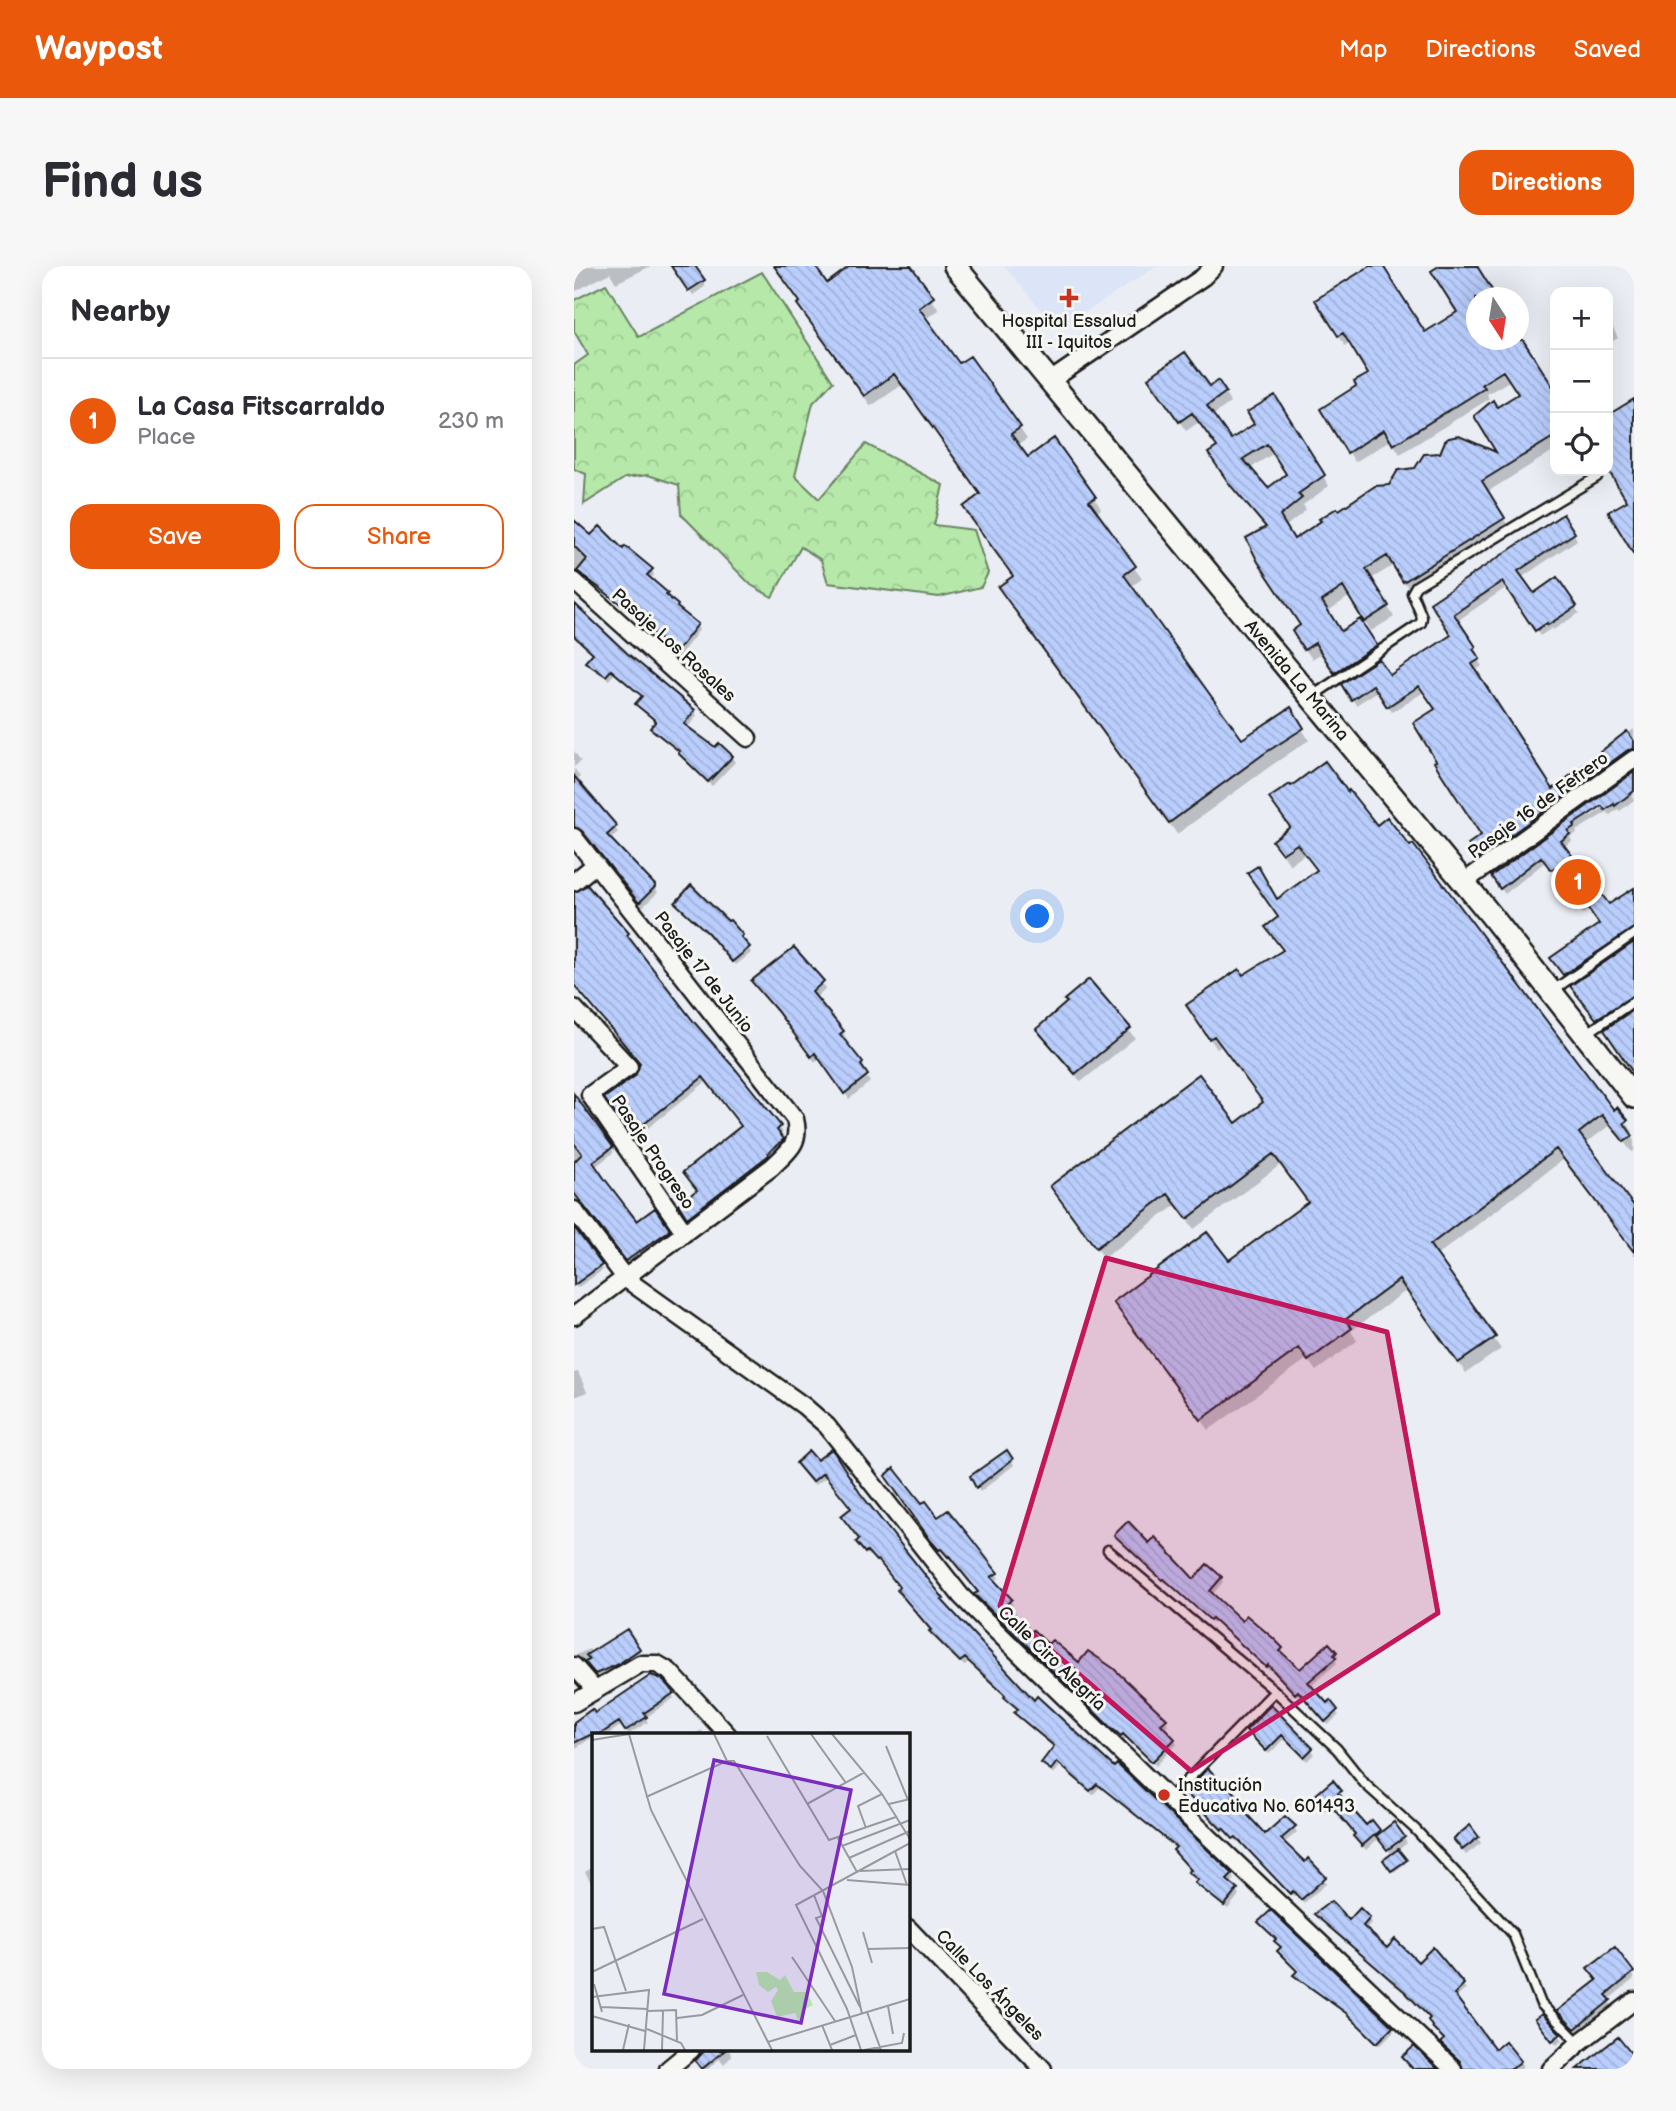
<!DOCTYPE html>
<html lang="en">
<head>
<meta charset="utf-8">
<style>
  :root { --surface:#fff; --page:#f7f7f7; --text:#2b2b33; --muted:#7c7c81; --line:#e1e1e2; --accent:#ea580c }
  body { margin:0; font-family:"Balsamiq Sans",sans-serif; background:var(--page); color:var(--text) }
  .controls { position:absolute; right:21px; top:21px; display:grid; overflow:hidden; border-radius:14px; box-shadow:0 7px 28px #0002 }
  .controls button { width:63px; height:63px; display:grid; place-items:center; padding:0; border:0; border-bottom:2px solid var(--line); background:var(--surface); color:var(--text); font:35px sans-serif }
  .compass { position:absolute; left:892px; top:21px; width:63px; height:63px; border-radius:50%; background:var(--surface); box-shadow:0 7px 28px #0002; rotate:168deg }
  .you { position:absolute; left:464px; top:651px; width:24px; height:24px; margin:-18px; border:5px solid #fff; border-radius:50%; background:#1a73e8; box-shadow:0 0 0 10px #1a73e833 }
  .badge { display:grid; place-items:center; width:46px; height:46px; border-radius:50%; background:var(--accent); color:#fff; font-size:23px; font-weight:700 }
  .pin { position:absolute; translate:-50% -50%; border:4px solid #fff; box-shadow:0 2px 7px #0006 }
  .list { margin:0; padding:0; list-style:none }
  h2 { display:flex; justify-content:space-between; align-items:center; height:91px; margin:0; padding:0 28px; font-size:30px }
  h2 small { font-size:23px; font-weight:400; color:var(--muted) }
  .list li { display:grid; grid-template-columns:46px 1fr auto; gap:21px; align-items:center; box-sizing:border-box; height:126px; padding:0 28px; border-top:2px solid var(--line) }
  .list b { display:block; font-size:26px; white-space:nowrap }
  .list p { margin:0; font-size:23px; white-space:nowrap; color:var(--muted) }
  .list em { font-size:23px; font-style:normal; color:var(--muted) }
  .actions { display:flex; gap:14px; padding:21px 28px }
  .actions a { flex:1; padding:16px 0; border:2px solid var(--accent); border-radius:21px; text-align:center; font-size:24px; color:var(--accent) }
  .actions .main { background:var(--accent); color:#fff }
  .icon { flex:none; width:38px; height:38px; fill:none; stroke:currentColor; stroke-width:2; stroke-linecap:round; stroke-linejoin:round }
  .map { position:relative; flex:none; width:1060px; height:1803px; overflow:hidden; border-radius:21px }
  header { display:flex; align-items:center; gap:42px; box-sizing:border-box; height:98px; padding:0 35px; background:var(--accent); color:#fff }
  header strong { font-size:33px }
  nav { display:flex; gap:38px; margin-inline-start:auto; font-size:24px }
  .intro { display:flex; align-items:center; justify-content:space-between; box-sizing:border-box; height:168px; padding:0 42px }
  h1 { margin:0; font-size:49px }
  .button { padding:18px 32px; border-radius:21px; background:var(--accent); color:#fff; font-size:24px; font-weight:700 }
  main { display:flex; gap:42px; padding:0 42px }
  aside { flex:1; background:var(--surface); border-radius:21px; box-shadow:0 7px 28px #0002 }
  .map>svg:first-child { display:block }
  .built { fill:#dce4f7 }
  .park { fill:url(#park-crowns); stroke:#698262; stroke-width:2 }
  .shadow { fill:#0003; fill-rule:evenodd }
  .building { fill:url(#building-back-hatch); stroke:#1c1c1c; stroke-width:2; fill-rule:evenodd }
  .lines { fill:none; stroke-linecap:round; stroke-linejoin:round }
  .service-casing { stroke:#1c1c1c; stroke-width:13 }
  .minor-casing { stroke:#1c1c1c; stroke-width:21 }
  .secondary-casing { stroke:#1c1c1c; stroke-width:26 }
  .service { stroke:#f6f6f2; stroke-width:8 }
  .minor { stroke:#f6f6f2; stroke-width:16 }
  .secondary { stroke:#f6f6f2; stroke-width:21 }
  .marked { fill:#c2185b; fill-opacity:0.2; stroke:#c2185b; stroke-width:5; stroke-linejoin:round }
  .poi-dot { fill:#c8321e; stroke:#f6f6f2; stroke-width:2.5 }
  .labels { text-anchor:middle; stroke-width:6; stroke-linejoin:round; paint-order:stroke }
  .poi-label { font-size:18px; fill:#1c1c1c; stroke:#f6f6f2 }
  .street-label { font-size:18px; fill:#1c1c1c; stroke:#f6f6f2 }
  .inset-road { fill:none; stroke:#989a9e; stroke-width:2 }
  .view { fill:#7b2cbf; fill-opacity:0.15; stroke:#7b2cbf; stroke-width:3.5 }
  .inset-edge { fill:none; stroke:#1c1c1c; stroke-width:3.5 }
</style>
</head>
<body>
<header>
<strong>Waypost</strong>
<nav><a>Map</a><a>Directions</a><a>Saved</a></nav>
</header>
<div class="intro"><h1>Find us</h1><a class="button">Directions</a></div>
<main>
<aside>
<h2>Nearby<small></small></h2>
<ul class="list">
<li><span class="badge">1</span><div><b>La Casa Fitscarraldo</b><p>Place</p></div><em>230 m</em></li>
</ul>
<div class="actions"><a class="main">Save</a><a>Share</a></div>
</aside>
<div class="map">
<svg width="1060" height="1803" viewBox="0 0 1060 1803">
  <defs>
    <pattern id="park-crowns" width="20" height="18" patternUnits="userSpaceOnUse" patternTransform="scale(1.75)"><rect width="20" height="18" fill="#b6e9a9"/><path d="M2 6a3 3 0 1 1 6 0M12 15a3 3 0 1 1 6 0" fill="none" stroke="#9cc791"/></pattern>
    <pattern id="building-back-hatch" width="6" height="6" patternUnits="userSpaceOnUse" patternTransform="scale(1.75)"><rect width="6" height="6" fill="#bacefd"/><path d="M-1 5l2 2M0 0l6 6M5-1l2 2" fill="none" stroke="#9fb0d8"/></pattern>
  </defs>
  <rect width="100%" height="100%" fill="#eaeef4"/>
  <filter id="ink" filterUnits="userSpaceOnUse"><feTurbulence type="fractalNoise" baseFrequency=".0143" numOctaves="2"/><feDisplacementMap in="SourceGraphic" scale="14" xChannelSelector="R" yChannelSelector="G"/><feConvolveMatrix kernelMatrix="1 2 1 2 8 2 1 2 1" color-interpolation-filters="sRGB"/></filter>
  <g filter="url(#ink)">
    <path class="built" d="M430,0H583L484,64Z"/>
    <path class="park" d="M188,6L259,116L239,137L221,210L245,233L292,178L369,219L360,259L400,264L414,307L407,321L365,331L254,317L247,294L227,281L198,331L177,319L107,248L105,219L74,209L51,212L10,238L12,208L0,203V99L14,89L0,65V34L32,18L65,71Z"/>
    <path class="shadow" d="M0,0H77L42,17L36,7L0,26Z
      M99,0H119L132,20L119,29Z
      M202,0H252L244,6L252,19L279,0H335L365,44L351,53L385,100L395,92L453,173L443,180L453,193L520,231L527,243L522,247L568,313L556,321L667,475L716,444L735,474L698,499L603,568L433,333L440,311L407,229L328,119L297,140L232,50L227,37Z
      M800,0H807L850,69L885,47L868,0H901L902,74H944V69L981,128V184L913,226L936,263L836,325L820,299L797,313L820,351L797,365L776,330L753,346L766,367L786,355L807,390L803,393L816,411L879,370L862,344L1000,268L1003,274L947,312L959,330L1001,341L1005,347L979,364L978,362L966,370L933,321L883,355L904,388L901,390L908,400L901,405L979,525L1060,463V490L909,598L899,585L909,570L863,444L850,426L818,446L804,425L782,439L749,386L738,393L726,376L728,360L692,262L664,229L643,197L644,182L625,156L612,165L582,122H635L651,127L656,137L638,150L656,175L682,159L749,210L755,220L729,239L732,244L711,261L719,275L764,247L816,221L926,189L923,143L946,129L937,114L913,128L915,133L826,188L817,174L781,196L748,144L785,121L796,109L776,76L771,80L744,35ZM700,187L714,209L693,224L675,203Z
      M1036,56L1044,72L1034,78V57Z
      M0,256L17,272L50,285L78,304L80,309L76,314L93,328L106,346L122,359L125,364L104,392L66,354L11,312L0,310Z
      M0,340L52,389L120,445L123,450L113,462L141,483L158,491L161,496L138,520L109,493L106,487L81,467L78,462L83,457L63,438L69,432L40,408L35,414L16,401L14,396L20,389L0,370Z
      M0,485L7,495L0,501Z
      M0,502L6,511L2,515L44,566L35,574L84,626L69,641L13,569L5,566L0,560Z
      M1060,508V529L1058,530L1060,534L1046,545L1044,543L1036,549L1033,546L1002,565L1003,567L996,571L998,575L990,581L1035,641L1060,626V669L994,715L982,699L1027,659L1016,643L1009,648L999,635L1000,626L985,607L982,610L971,596L931,628L922,616ZM1035,534L1036,537L1017,550L1015,548Z
      M773,528L1039,846L1052,855L1059,866L1056,868L1060,875V885L1058,886L1036,859L1011,878L1060,943V986L990,893L862,990L927,1083L892,1107L833,1024L777,1065L783,1075L742,1105L733,1093L635,1164L548,1047L654,997L735,937L706,899L620,963L602,939L530,992L478,921L662,859L690,838L647,780L643,783L621,751L668,711L710,686L693,661L706,652L703,635L744,605L731,588L716,599L707,586Z
      M0,628L54,668L55,674L118,757L161,806L209,866L205,870L211,879L117,956L106,939L124,925L169,861L133,815L60,873L36,837L63,811L68,798L0,713Z
      M104,637L168,670L177,687L162,699Z
      M1060,678V736L1027,758L1002,727Z
      M220,683L252,722L241,732L269,766L272,772L269,774L288,798L291,804L289,805L296,816L275,833L246,792L241,796L179,716Z
      M514,715L561,772L507,816L464,763L494,737Z
      M0,833L40,886L21,901L63,958L80,945L97,969L55,998L13,942L7,938L0,939Z
      M0,964L29,1004L3,1022L0,1018Z
      M4,1106L13,1126L0,1131V1107Z
      M235,1188L285,1228L371,1338L460,1436L658,1609L660,1614L656,1619L665,1629L654,1643L626,1622L625,1616L616,1607L618,1605L602,1583L526,1521L519,1529L486,1500L480,1508L472,1502L469,1497L480,1482L445,1452L442,1447L445,1445L432,1430L394,1396L390,1400L371,1379L369,1380L328,1329L327,1322L307,1297L306,1299L297,1289L295,1290L287,1281L279,1243L253,1211L241,1219L227,1203L224,1198Z
      M437,1193L440,1199L406,1226L398,1211Z
      M348,1239L364,1254L390,1267L425,1312L420,1316L439,1339L434,1344L457,1369L506,1399L538,1403L592,1454L594,1459L590,1463L603,1478L582,1500L553,1471L550,1474L540,1465L405,1333L403,1329L405,1327L353,1268Z
      M542,1269L575,1279L620,1316L647,1312L649,1316L638,1329L668,1357L708,1383L710,1387L708,1390L726,1405L755,1379L765,1392L761,1394L763,1397L736,1421L765,1449L754,1459L728,1429L724,1431L697,1402L695,1404L641,1355L639,1357L593,1316L591,1318Z
      M52,1365L67,1387L55,1397L24,1411L11,1396L0,1393V1390L15,1383L18,1387Z
      M87,1415L100,1432L71,1452L74,1456L55,1468L48,1459L33,1469H19V1471L0,1483V1457L21,1450Z
      M697,1441L738,1483L740,1488L733,1495L711,1473L695,1488L677,1469Z
      M127,1464L131,1469H121Z
      M651,1523L661,1529L663,1533L660,1537L690,1571L711,1552L723,1566L709,1578L731,1598L734,1595L753,1617L730,1637L722,1628L720,1631L665,1574L663,1576L652,1565L651,1567L613,1527Z
      M766,1526L769,1530L766,1532L791,1562L798,1556L807,1568L830,1572L833,1577L823,1585L832,1597L820,1606L811,1595L818,1589L805,1572L792,1584L784,1575L783,1569L757,1540L751,1545L744,1536Z
      M904,1572L907,1577L892,1589L884,1579Z
      M19,1601V1620L11,1606Z
      M743,1648L775,1656L795,1653L798,1657L791,1664L813,1684L889,1719L892,1723L881,1733L921,1786L946,1796L949,1800L946,1803H890L889,1799L871,1782V1774L858,1754L824,1719L822,1721Z
      M686,1657L818,1762L820,1765L806,1779L776,1751L724,1713L721,1709L724,1706L705,1686L708,1683L703,1674Z
      M1040,1684L1060,1710V1713L1034,1734L1038,1740L1004,1767L986,1746L1025,1715Z
      M968,1750L989,1774L983,1779L966,1759Z
      M134,1784H155L158,1790L150,1798L145,1793L134,1803H129L123,1795Z
      M1060,1793V1803H1007Z"/>
    <path class="building" d="M97,0H121L131,14L114,25Z
      M200,0H241L253,17L276,0H337L360,31L345,42L385,97L396,90L447,161L437,168L454,191L480,172L522,231L515,235L562,300L550,309L668,473L717,441L730,462L691,487L595,557L424,321L439,310L389,241L406,228L320,108L290,130L223,38L226,36Z
      M796,0H809L851,66L883,46L857,5L865,0H903L923,32H902V74H949L981,124V170L908,215L931,252L829,316L813,290L792,303L815,340L790,356L769,321L748,335L767,365L786,353L803,379L760,407L741,377L730,384L718,365L726,359L684,296L672,272L692,261L656,219L634,187L643,181L618,147L605,156L574,112L611,86L636,120L644,114L652,126L633,140L657,173L680,158L673,146L701,129L751,209L724,228L728,232L706,250L720,273L747,255L745,253L763,242L765,244L801,220L815,219L824,204L841,202L850,188L866,187L871,175L875,172L885,170L922,186L900,150L919,134L923,141L944,128L929,105L908,118L911,122L819,179L810,164L773,187L746,143L782,120L780,116L794,108L769,67L764,70L741,34ZM693,178L712,208L694,222L669,193Z
      M1060,133V289L1034,246L1053,235L1034,204V149Z
      M989,248L1001,267L944,305L960,327L983,311L1003,340L974,359L973,357L961,365L928,316L880,348L902,381L899,383L906,393L898,398L979,523L1053,465L1060,475V483L1054,484L904,593L894,578L907,569L868,509L860,496L862,495L839,457L861,443L845,420L813,441L799,419L777,434L767,418L805,393L816,409L877,369L856,337Z
      M0,254L17,269L26,260L49,283L51,280L79,303L73,309L94,327L92,329L104,339L103,341L124,358L101,388L61,349L3,305L13,293L0,280Z
      M0,337L53,387L121,444L110,458L141,481L145,477L159,490L134,516L104,487L105,485L76,462L82,455L61,438L68,430L37,404L32,410L11,396L19,387L0,370Z
      M751,495L774,526L775,524L803,559L813,551L836,580L839,578L1040,844L1043,841L1054,854L1050,857L1059,870L1050,876L1028,849L1005,867L1060,940V986L982,883L856,979L922,1071L884,1097L825,1014L771,1054L778,1062L734,1095L725,1082L627,1154L539,1036L633,966L655,994L734,936L699,888L613,953L594,928L522,982L476,920L625,808L662,857L689,836L640,770L635,773L612,739L665,703L669,709L709,684L691,661L704,651L673,607L684,600L703,633L743,604L723,578L708,588L698,575L716,561L695,532L716,518L717,520Z
      M1060,506V525L1041,540L1040,538L1031,544L1028,540L1000,558L1001,560L994,565L996,568L987,575L1035,638L1060,622V662L989,709L976,692L1025,658L1011,638L1005,643L994,629L998,625L980,602L977,604L967,591L926,623L917,610Z
      M0,510L43,560L33,569L82,620L65,637L8,565L0,561Z
      M13,619L55,667L53,669L120,756L163,805L207,860L203,864L210,873L194,887L195,889L113,952L104,938L123,924L109,906L167,860L129,811L56,869L30,832L61,810L66,797L0,719V626Z
      M117,619L154,655L156,654L169,669L167,671L176,681L158,696L134,667L101,637Z
      M1060,676V729L1022,753L996,720Z
      M220,681L250,715L238,726L270,765L266,768L289,797L287,799L294,809L270,828L241,787L237,791L203,745L177,715Z
      M515,713L557,762L501,808L462,763L493,736L490,734Z
      M1060,743V808L1030,764Z
      M0,828L39,881L19,896L30,912L63,955L81,942L96,964L52,995L0,927V896L8,888L0,877Z
      M0,961L28,999L0,1019Z
      M258,1183L286,1227L370,1333L368,1334L460,1434L463,1430L540,1501L543,1498L556,1510L659,1608L653,1614L664,1623L650,1640L621,1617L624,1614L614,1606L617,1604L599,1584L602,1581L523,1518L516,1525L483,1496L477,1504L467,1497L480,1480L440,1447L444,1443L430,1431L431,1429L391,1392L386,1396L355,1365L357,1364L323,1324L325,1321L304,1294L302,1295L293,1285L291,1287L282,1276L285,1273L267,1250L277,1242L249,1207L238,1216L222,1197L235,1185L243,1194Z
      M433,1184L439,1193L402,1222L396,1210Z
      M320,1202L348,1237L352,1235L364,1251L374,1244L392,1266L424,1307L417,1311L438,1333L432,1339L457,1366L459,1364L474,1378L478,1374L505,1396L514,1385L539,1402L593,1453L587,1458L601,1473L578,1496L549,1468L547,1470L535,1460L400,1328L404,1326L375,1290L374,1291L367,1283L365,1284L357,1275L311,1210Z
      M554,1255L575,1277L581,1271L620,1313L633,1298L648,1311L636,1325L668,1355L672,1349L699,1372L709,1382L706,1385L726,1403L755,1377L763,1386L760,1389L762,1392L734,1416L753,1437L756,1434L764,1444L751,1456L724,1425L721,1428L694,1399L692,1401L638,1352L636,1354L590,1313L588,1314L540,1269Z
      M53,1363L66,1383L43,1399L21,1408L11,1396L15,1394L12,1389Z
      M77,1409L88,1413L100,1427L70,1447L73,1451L51,1465L45,1456L25,1469H16L0,1477V1456L18,1443L21,1447Z
      M697,1439L739,1482L730,1491L708,1469L692,1485L672,1464Z
      M634,1502L651,1521L653,1519L662,1528L658,1532L691,1568L711,1550L722,1560L707,1573L731,1596L734,1592L752,1611L727,1634L719,1625L716,1628L662,1571L659,1573L649,1562L648,1564L611,1526Z
      M759,1514L768,1525L764,1527L792,1559L798,1554L806,1564L788,1580L779,1570L781,1568L754,1536L748,1541L739,1531Z
      M820,1556L831,1571L813,1584L802,1570Z
      M896,1559L905,1571L888,1584L879,1573Z
      M824,1583L833,1594L817,1605L809,1594Z
      M757,1635L775,1654L786,1642L796,1652L789,1660L813,1682L821,1673L844,1696L859,1681L890,1718L880,1728L921,1783L931,1775L947,1795L938,1803H889L886,1795L866,1777L870,1773L859,1762L854,1754L856,1752L831,1726L740,1648Z
      M697,1644L819,1761L803,1777L772,1747L719,1709L723,1705L703,1685L707,1681L700,1675L702,1673L684,1656Z
      M1041,1681L1060,1706L1032,1729L1037,1734L1001,1763L983,1745L1023,1714L1013,1702Z
      M968,1748L987,1768L978,1775L961,1753Z
      M1044,1771L1060,1791V1796L1051,1803H1003Z
      M840,1780L864,1803H839L828,1791Z
      M131,1784H151L128,1803L121,1795Z"/>
    <g class="lines">
      <defs>
        <path id="service" d="M737,431L847,357L848,351L838,327L842,320L1023,211
          M978,725L1060,668
          M1012,768L1060,735
          M534,1284L701,1425L763,1483L791,1518L841,1563L939,1668L967,1738L1005,1777
          M595,1533L701,1425"/>
        <path id="minor" d="M476,115L629,11L640,0
          M0,315L174,472
          M0,571L221,853C227,878 214,885 198,901L0,1050
          M0,616L22,598
          M890,616L1060,493
          M0,742L55,801L16,829L111,967
          M0,944L52,1013L230,1140L253,1160L387,1330L412,1355L595,1533L879,1803
          M0,1400L21,1424
          M0,1437L66,1398H83L95,1405L154,1469
          M334,1662L469,1803
          M94,1803L117,1784
          M977,1803L1005,1777L1060,1735"/>
        <path id="secondary" d="M381,0L916,648L1060,831"/>
      </defs>
      <use href="#service" class="service-casing"/>
      <use href="#minor" class="minor-casing"/>
      <use href="#secondary" class="secondary-casing"/>
      <use href="#service" class="service"/>
      <use href="#minor" class="minor"/>
      <use href="#secondary" class="secondary"/>
    </g>
  </g>
  <path class="marked" d="M532,992L813,1066L864,1347L617,1505L426,1340Z"/>
  <g class="poi-dot">
    <path d="M491.5 21.5h7v7h7v7h-7v7h-7v-7h-7v-7h7z"/>
    <circle cx="590" cy="1529" r="7"/>
  </g>
  <g class="labels">
    <g class="poi-label">
      <text x="495" y="61">Hospital Essalud<tspan x="495" dy="21">III - Iquitos</tspan></text>
      <text x="604" y="1525" text-anchor="start">Institución<tspan x="604" dy="21">Educativa No. 601493</tspan></text>
    </g>
    <g class="street-label">
      <text transform="translate(100 379) rotate(42)" y="6">Pasaje Los Rosales</text>
      <text transform="translate(723 414) rotate(50)" y="6">Avenida La Marina</text>
      <text transform="translate(964 539) rotate(-36)" y="6">Pasaje 16 de Fefrero</text>
      <text transform="translate(130 706) rotate(52)" y="6">Pasaje 17 de Junio</text>
      <text transform="translate(79 886) rotate(56)" y="6">Pasaje Progreso</text>
      <text transform="translate(478 1392) rotate(44)" y="6">Calle Ciro Alegría</text>
      <text transform="translate(416 1719) rotate(46)" y="6">Calle Los Ángeles</text>
    </g>
  </g>
  <g transform="translate(18 1467)">
    <rect width="318" height="318" fill="#eaeef4"/>
    <path d="M164,239H175L188,247L193,242L202,259H215L221,272L210,278L212,286L206,287L203,280L185,284L179,268L186,257L184,254L176,259L167,252Z" fill="#b6e9a9"/>
    <path class="inset-road" d="M37,1L59,77L180,317M122,1L135,28M219,1L254,50M240,1L290,61L318,106M175,3L237,107L304,84M0,7L37,1M294,13L316,67M135,28H142L208,133L231,158L260,234L270,281M54,64L135,28M215,71L273,39M297,71L318,66M274,95L266,73L290,61M246,105L265,139M250,113L318,87M303,118L315,152M257,125L318,98M268,138L318,136M255,147L318,152M222,162L230,183L224,185L268,274M0,196L12,194L34,258M271,199L280,230M276,216L318,215M200,224L243,288M0,239L111,186M2,251L10,279M0,264L57,257L52,317M296,273L301,301M9,274L56,276M56,278L84,277L85,308M275,279L289,317M0,283L53,298M85,285L110,282L151,262M230,292L240,317M55,296L89,310L93,317M176,309L318,266M238,312L264,302M31,317L37,291M70,317L71,278M269,317L255,276L204,172L318,110M272,317L310,310L312,300"/>
    <path class="view" d="M122,27L259,57L209,290L72,261Z"/>
    <rect width="318" height="318" class="inset-edge"/>
  </g>
</svg>
<div class="controls">
<button>+</button>
<button>−</button>
<button><svg class="icon" aria-label="locate" viewBox="0 0 24 24"><circle cx="12" cy="12" r="6"/><path d="M12 2v4M12 18v4M2 12h4M18 12h4"/></svg></button>
</div>
<svg class="compass" viewBox="-18 -18 36 36"><path d="M0-13l5 13h-10z" fill="#e53935"/><path d="M0 13l5-13h-10z" fill="#7c7c81"/></svg>
<div class="you"></div>
<div class="pin badge" style="left:1004px;top:616px">1</div>
</div>
</main>
</body>
</html>
